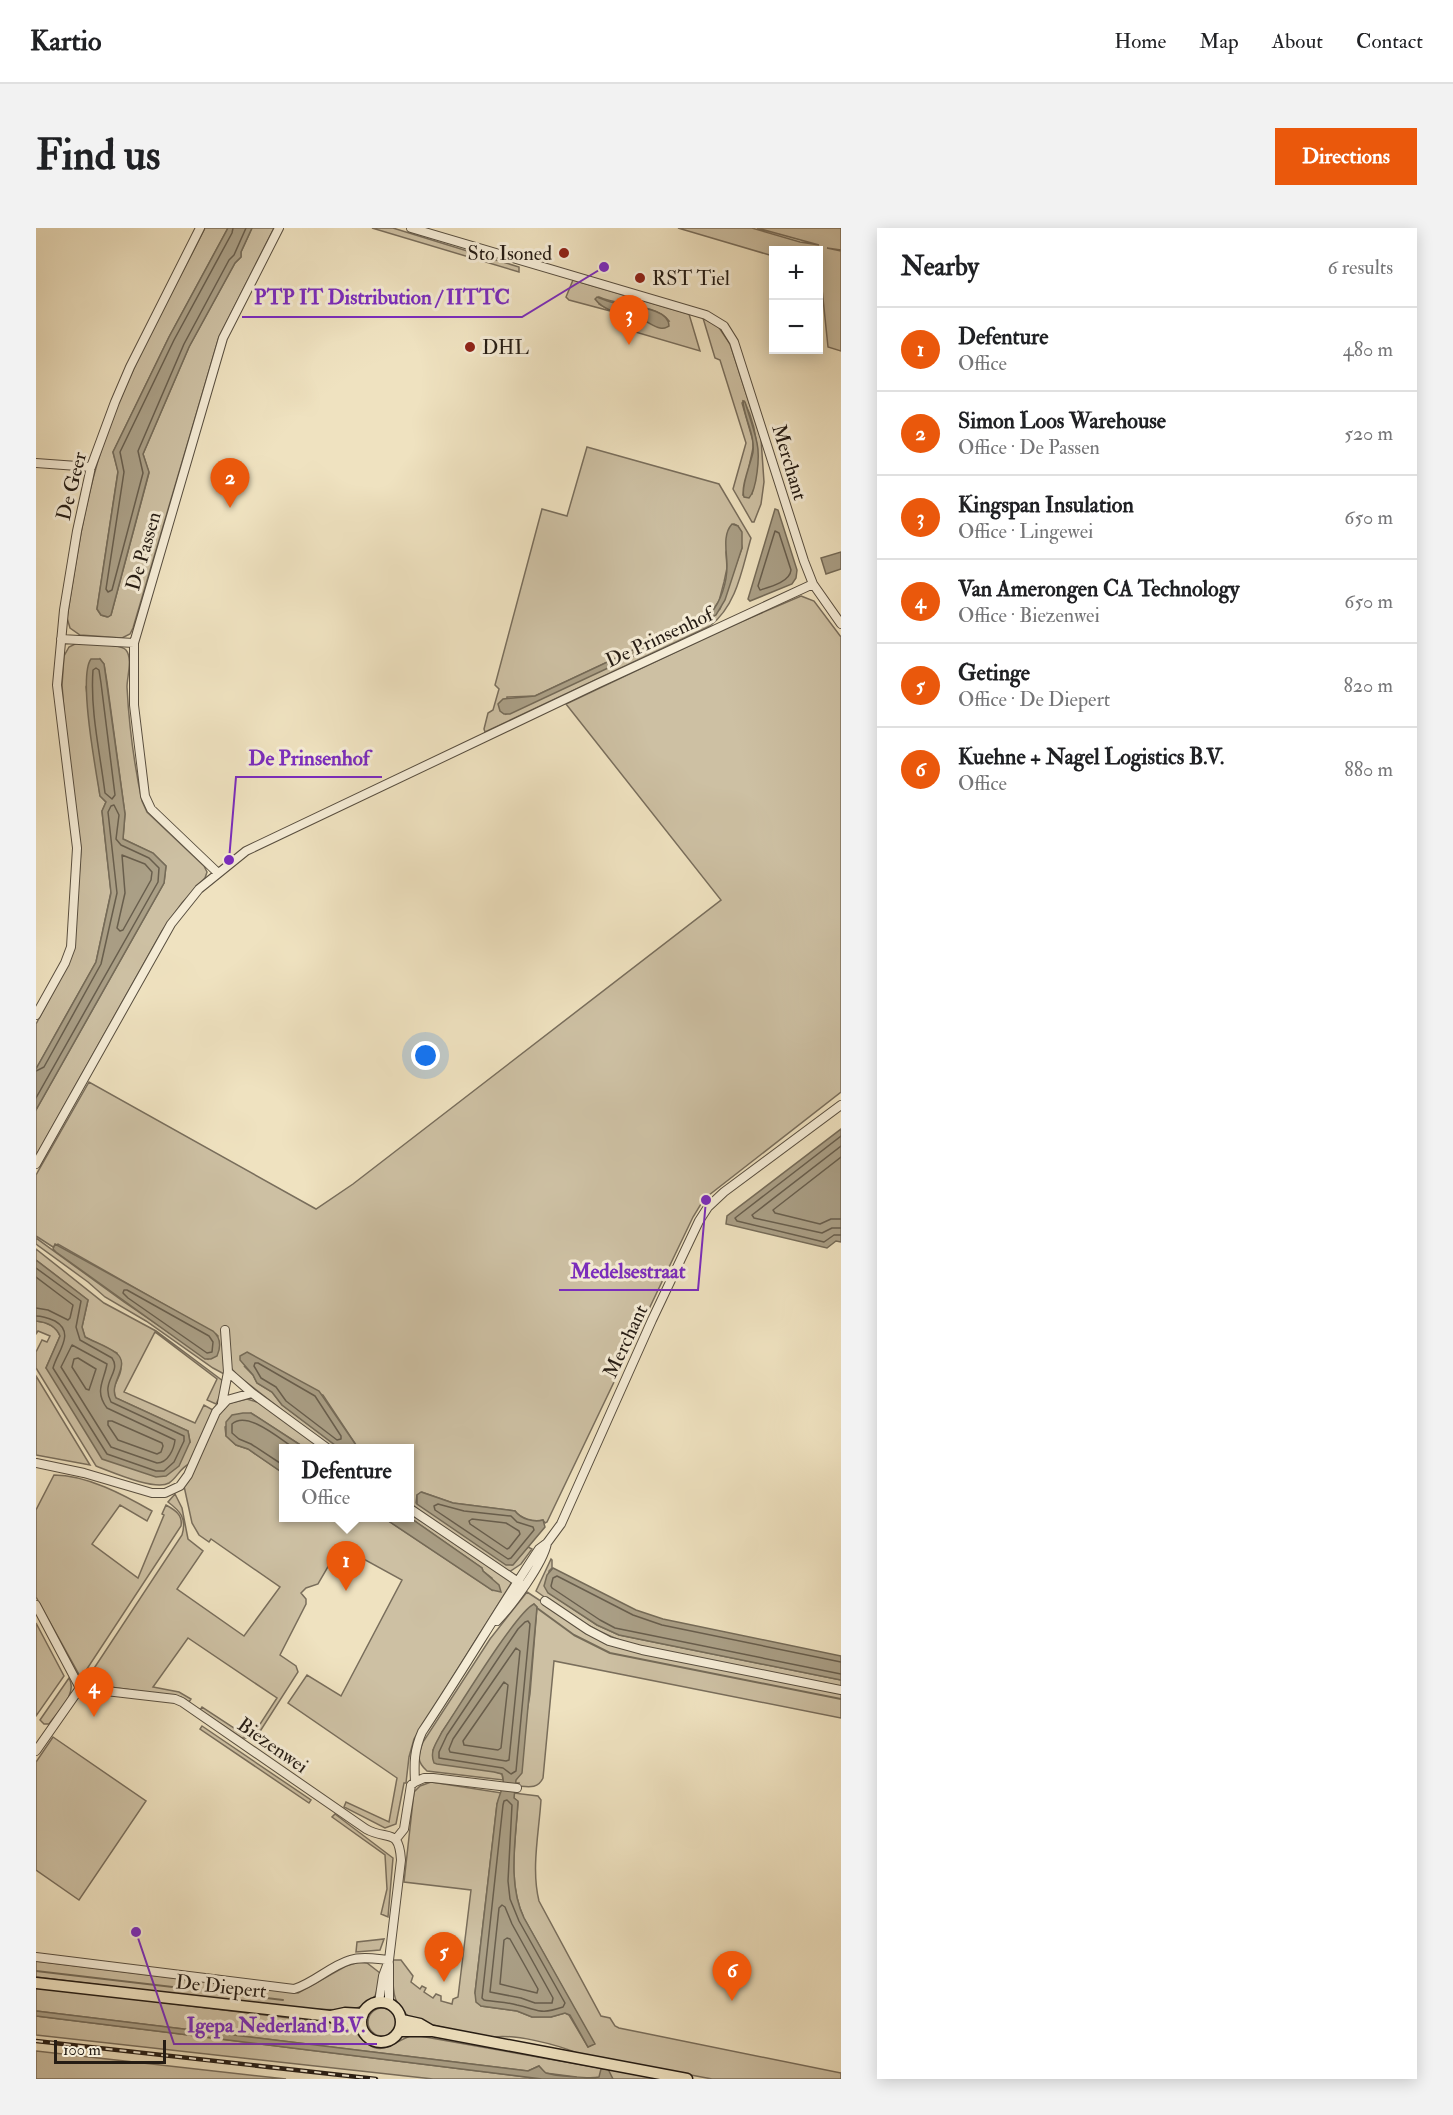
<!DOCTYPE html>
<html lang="en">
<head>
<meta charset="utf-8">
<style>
  :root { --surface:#fff; --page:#f2f2f2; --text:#202124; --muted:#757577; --line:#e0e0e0; --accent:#ea580c }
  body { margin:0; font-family:"IM FELL Double Pica",serif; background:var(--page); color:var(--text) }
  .controls { position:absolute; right:18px; top:18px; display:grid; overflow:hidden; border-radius:0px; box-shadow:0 3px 15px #0003 }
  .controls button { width:54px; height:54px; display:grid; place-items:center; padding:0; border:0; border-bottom:2px solid var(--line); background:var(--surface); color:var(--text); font:30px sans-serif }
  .scale { position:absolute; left:18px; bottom:15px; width:112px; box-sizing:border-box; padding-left:6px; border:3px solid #251c14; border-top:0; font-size:16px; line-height:21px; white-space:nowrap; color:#251c14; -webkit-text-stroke:4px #f5ecd6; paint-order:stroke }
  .you { position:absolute; left:390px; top:828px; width:21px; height:21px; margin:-15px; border:4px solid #fff; border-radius:50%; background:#1a73e8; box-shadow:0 0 0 9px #1a73e833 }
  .badge { display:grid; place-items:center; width:39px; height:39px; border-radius:50%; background:var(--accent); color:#fff; font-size:20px; font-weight:700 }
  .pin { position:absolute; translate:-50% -50px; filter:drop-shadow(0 2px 3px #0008) }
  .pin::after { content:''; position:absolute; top:32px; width:21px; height:18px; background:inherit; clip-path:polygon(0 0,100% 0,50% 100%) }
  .popup { position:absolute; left:243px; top:1216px; width:135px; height:78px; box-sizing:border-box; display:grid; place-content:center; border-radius:0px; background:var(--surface); filter:drop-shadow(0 2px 4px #0005); font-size:20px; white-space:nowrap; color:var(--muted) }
  .popup b { font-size:22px; color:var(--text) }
  .popup::after { content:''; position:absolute; left:50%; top:100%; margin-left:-12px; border:12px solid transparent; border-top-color:var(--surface) }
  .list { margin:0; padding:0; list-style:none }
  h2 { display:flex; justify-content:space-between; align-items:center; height:78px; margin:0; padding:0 24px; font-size:26px }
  h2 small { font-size:20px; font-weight:400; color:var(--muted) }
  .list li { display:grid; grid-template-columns:39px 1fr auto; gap:18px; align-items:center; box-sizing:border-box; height:84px; padding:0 24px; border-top:2px solid var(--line) }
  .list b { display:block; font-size:22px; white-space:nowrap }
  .list p { margin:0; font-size:20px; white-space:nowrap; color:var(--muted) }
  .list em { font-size:20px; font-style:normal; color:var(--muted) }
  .map { position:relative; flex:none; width:805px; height:1851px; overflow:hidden; border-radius:0px }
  header { display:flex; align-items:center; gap:36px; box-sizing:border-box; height:84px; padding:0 30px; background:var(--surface); border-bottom:2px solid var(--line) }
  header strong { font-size:28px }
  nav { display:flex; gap:33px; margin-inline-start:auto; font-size:21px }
  .intro { display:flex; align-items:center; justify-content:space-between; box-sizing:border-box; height:144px; padding:0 36px }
  h1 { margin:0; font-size:42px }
  .button { padding:15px 27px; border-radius:0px; background:var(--accent); color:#fff; font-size:21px; font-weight:700 }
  main { display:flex; gap:36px; padding:0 36px }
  aside { flex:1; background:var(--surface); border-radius:0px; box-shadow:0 3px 15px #0003 }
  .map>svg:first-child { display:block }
  .green { fill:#cdc0a3; stroke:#796e5c; stroke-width:1.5; fill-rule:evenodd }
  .water { fill:#aa9f86; stroke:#756b58; stroke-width:1.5 }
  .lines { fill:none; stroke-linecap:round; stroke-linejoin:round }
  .shore { stroke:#685e4d; stroke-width:1.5 }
  .stream { stroke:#756b58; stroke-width:2 }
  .minor-casing { stroke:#584e3f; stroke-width:10 }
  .major-casing { stroke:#251c14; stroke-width:13 }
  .minor { stroke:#f5ecd6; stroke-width:8 }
  .major { stroke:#efe2c0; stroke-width:10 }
  .rail-casing { stroke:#251c14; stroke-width:4.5 }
  .rail { stroke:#f5ecd6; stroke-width:2; stroke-dasharray:7; stroke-linecap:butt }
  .poi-dot { fill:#8f2418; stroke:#f5ecd6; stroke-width:2 }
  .labels { text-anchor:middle; stroke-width:6; stroke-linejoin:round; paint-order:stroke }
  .poi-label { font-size:20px; fill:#251c14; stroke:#f5ecd6; text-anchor:start }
  .street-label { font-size:20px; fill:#251c14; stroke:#f5ecd6 }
  .leader { fill:none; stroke:#7b2cbf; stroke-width:2 }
  .callout-dot { fill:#7b2cbf; stroke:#f5ecd6; stroke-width:2 }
  .callout-label { font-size:21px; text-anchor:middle; font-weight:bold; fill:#7b2cbf; stroke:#f5ecd6; stroke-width:6; stroke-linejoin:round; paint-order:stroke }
</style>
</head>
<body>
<header>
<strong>Kartio</strong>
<nav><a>Home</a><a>Map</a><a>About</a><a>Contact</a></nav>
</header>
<div class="intro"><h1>Find us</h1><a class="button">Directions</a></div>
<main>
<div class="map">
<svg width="805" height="1851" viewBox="0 0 805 1851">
  <rect width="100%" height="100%" fill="#efe2c0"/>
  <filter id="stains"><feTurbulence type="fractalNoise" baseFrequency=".00333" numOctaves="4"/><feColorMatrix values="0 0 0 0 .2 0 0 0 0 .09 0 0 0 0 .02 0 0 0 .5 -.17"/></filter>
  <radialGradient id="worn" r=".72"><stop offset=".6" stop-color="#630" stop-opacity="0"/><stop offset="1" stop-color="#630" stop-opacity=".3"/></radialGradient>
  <path class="green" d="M169,0H192L133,109L77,224L82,243L61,381L65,387L71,389L75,387L113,245L107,226L153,119L199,35L205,29V24L216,0H238L183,109L97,400L94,406L86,410L44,407L34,400L31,390C40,333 48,275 66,220C91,143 133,72 169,0Z
    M336,0H357L483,39V44Z
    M642,0H716L764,14L783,17L721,0H805V22L791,20L805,23V123L792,119L782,22H738L737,28Z
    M537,52L653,86L664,123L596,103L599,91L613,94L633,93C621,76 582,78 563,69V76L578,84L533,72L530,69Z
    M667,90L682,98L694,116L725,211L728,254L725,276L718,294H716L697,261L710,215L684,132L679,130ZM708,173C723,202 724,235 716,266L707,267L717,220V213L706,175Z
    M551,219L683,256L715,310C706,341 701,377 674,398L449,504L448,501L452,485L457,482L463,461L459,457L506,281L531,288ZM698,296L702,298L706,320L684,381L666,395L651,403L470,486L471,469L499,468L674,386L683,373L688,354L691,340L690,324Z
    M765,368L778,373L805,409V864L668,971L657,989L511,1294L509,1295L507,1292C497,1294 485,1291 479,1283L417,1275L386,1264L381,1267L380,1275L476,1337L492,1319L496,1321L485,1336L473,1344L373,1277V1265L375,1263L373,1257V1220H322L287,1167L208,1138L217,1147L221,1155L236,1164L246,1177L303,1220H295L201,1147L195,1140L187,1117L188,1146L177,1140L110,1093L69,1069L52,1054L0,1016V1010L88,1074L172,1131L182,1108L180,1106L22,1016L17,1019L0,1008V947L53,854L280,981L317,956L685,672L530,476L688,401Z
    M41,415C51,416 85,415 90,422C97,431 91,448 91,459C93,497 98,536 106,573L111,584L168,638L171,644L169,650L146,675L126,703L0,928V882L128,655L130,638L117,625L87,611L89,586L71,454L68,436L64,431L50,459L64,568L70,574L66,583L75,664L60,734L0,841V796L31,738L38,719L45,621L30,509L26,457L28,428L33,419Z
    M0,1021L68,1075L120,1103L187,1153L184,1168L180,1176L171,1172L181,1151L119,1104L88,1164L159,1195L168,1177L177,1182L153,1236C144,1240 141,1250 133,1255C119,1263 76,1244 60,1238L0,1140V1124L6,1112L11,1114L14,1108L2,1103L0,1106V1093C10,1094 20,1098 24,1108L10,1140L154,1214L152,1203L80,1170C74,1157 84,1152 85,1141C85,1136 82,1130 81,1125L49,1109L46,1099L52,1072L0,1032Z
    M0,1148L54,1237L0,1227Z
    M211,1171L224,1175L286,1220H269L215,1185L189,1199L190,1208L200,1217L212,1221L247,1245V1290H348L456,1362V1350L447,1343L446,1340L373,1289V1283L476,1354L378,1511L373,1529L370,1555H368L360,1596L349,1600L308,1579L310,1574L353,1594L361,1550L252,1475L271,1447L305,1468L366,1352L304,1318L282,1356L270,1360L265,1365L270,1371V1376L244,1427L260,1438L262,1444L223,1505L218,1510H206L164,1482L166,1479L210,1508L219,1504L241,1470L152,1410L117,1459L143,1464L155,1471L153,1474L145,1469L53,1456L49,1454L146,1307C151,1290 144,1283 132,1274L139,1266L146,1280L152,1311L167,1323L141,1361L208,1408L244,1359L175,1311L173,1314L163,1307L156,1295L148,1258L182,1187L190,1176Z
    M18,1247C51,1247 88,1267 116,1283L111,1293L84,1277L56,1316L102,1350L128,1287L126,1286L130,1277C139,1282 147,1287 145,1298L45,1450L0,1369V1282Z
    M515,1331L516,1332V1340L513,1343L512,1364L561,1397L583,1407L805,1452V1459L603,1419C562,1406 534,1388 500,1363Z
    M491,1364L561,1410L805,1465V1490L518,1433L507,1550C502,1561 493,1559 482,1558L483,1555H479L494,1466L501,1379L498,1376L478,1398L406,1504L397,1522L466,1546L467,1552L391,1543C380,1533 382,1527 387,1514L454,1411Z
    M0,1395L28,1448L0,1488Z
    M33,1450C42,1466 22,1483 13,1496H8L4,1492Z
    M166,1498L275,1572L273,1575L164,1501Z
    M17,1509L110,1573L43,1672L0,1642V1534Z
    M395,1554L466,1565L461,1576L439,1765L445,1778L481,1783L496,1789H515L529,1785L533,1787L552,1819L558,1816L488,1690C471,1655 480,1612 482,1574L478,1570V1565L502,1568L505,1572C503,1604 495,1641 503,1673L565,1788L574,1790L579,1798L583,1800L805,1845V1851H676L544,1826C522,1817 475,1804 452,1810L380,1793C353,1779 357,1758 357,1732H365L377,1748L375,1754L384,1761L386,1758L390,1760L388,1764L397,1770L400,1766L405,1768V1773L416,1776L417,1771L422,1769L435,1662L368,1654L378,1564L384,1558Z
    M299,1586L357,1630L352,1689L345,1686L351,1661L349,1627L296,1589Z
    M348,1711L344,1722L320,1724L321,1714Z
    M0,1733L262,1765L310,1738L323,1734L331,1735L344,1745L343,1757L339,1768L329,1777L315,1782L262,1781L0,1749Z
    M0,1759L311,1797C321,1803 324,1811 333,1817C349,1828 362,1810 378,1807L626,1851H540V1849L509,1845L503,1838L492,1843L0,1783Z
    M332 1794a14 14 0 1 1 28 0a14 14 0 1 1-28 0Z
    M0,1788L506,1851H397L0,1807Z
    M0,1823L250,1851H0Z"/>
  <path class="water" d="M192,0H216L205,24V29L199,35L153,119L107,226L113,244L75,387L72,389L65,387L61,381L82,244L77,224L133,109Z
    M561,69C567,71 573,74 579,75C593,79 633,79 633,98C629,100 629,101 624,100C619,99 615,96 611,94C595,88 569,85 559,71Z
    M707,173L709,174C713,187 718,201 721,215C724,228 721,261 713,270L708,269C704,260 715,235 717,224C719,206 708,190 707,173Z
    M739,281L742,282L761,342L760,350L756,356L714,373L712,371Z
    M696,296L702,298L706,304V320L689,372L680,387L651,403L474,486H468L464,483L462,476L467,471L499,468L674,386C685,374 691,354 691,338C691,324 686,307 696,296Z
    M805,324V341L790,346L785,330Z
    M55,431H64L68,436L89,586L87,611L117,625L130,638L128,655L0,882V841L60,734L75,665L66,583L70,574L64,568C60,543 42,448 55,431Z
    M805,901V1014L800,1013L791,1020L690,996L691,988Z
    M19,1016L177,1103C185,1110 185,1119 181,1128L175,1131H169L20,1024L17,1021Z
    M0,1032L52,1072L46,1099L49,1109C58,1114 71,1118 80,1125C96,1137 72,1155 80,1170L152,1203L154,1214L143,1238L130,1248L120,1249L66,1231L10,1140L24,1108C20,1098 10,1094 0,1093Z
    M211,1124L283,1163L322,1220H303L246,1177L236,1164L221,1155L217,1147L204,1132V1128Z
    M207,1185H215L269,1220H247V1245L212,1221L200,1217L190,1208V1194L196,1187Z
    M385,1264L417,1275L479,1283C485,1291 498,1295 507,1292L509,1299L477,1337H470L381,1276V1267Z
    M373,1289L446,1340L447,1343L463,1357L465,1364L456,1362L348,1290Z
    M517,1340L600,1382L627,1391L805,1428V1452L583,1407L561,1397L512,1365L508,1358L511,1347Z
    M498,1376L501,1379L486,1545L480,1552L478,1570L482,1573C480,1611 471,1655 488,1690L559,1816L552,1819L534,1787L529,1785L515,1789H496L481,1783L445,1778L440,1774L439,1765L461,1576C463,1566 470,1557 466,1546L458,1544L401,1536L398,1535C393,1523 401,1514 406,1504C421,1482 480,1384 498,1376Z
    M0,1783L492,1843L503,1838C505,1840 508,1844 510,1845C519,1848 555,1851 563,1849L565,1841H572L577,1851H506L0,1788Z"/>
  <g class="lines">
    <path class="shore" d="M197,0L196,5L138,112L84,224L88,244L70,361L72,364L76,362L107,245L102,223L148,116L193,32L198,27L210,0
      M739,303L743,305L755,342C754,354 734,359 724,362L722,358Z
      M60,440L63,442L65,455L79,567L76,571L69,565C64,525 54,482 57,442Z
      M86,627L109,636L116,644L115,652L87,702L84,703L81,700L89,665Z
      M0,843L8,839L65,736L81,665L72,584L75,578L78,577L83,587L80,611L85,617L113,630L123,640L122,654L0,870
      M805,908L699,990L701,993L788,1014L798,1007H805
      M805,918L716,987L718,990L786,1005L796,1000H805
      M805,929L737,982L739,985L784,996L795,991H805
      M0,1040L45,1073L40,1099L44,1112L76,1130C86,1144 64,1153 75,1174L148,1208V1213L138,1234L128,1243H120L71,1226L17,1140C21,1124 40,1105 19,1093C12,1090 7,1088 0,1088
      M0,1049L37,1077L34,1090L32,1092L12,1082L0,1080
      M88,1062H91L173,1108L177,1114L176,1124L171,1125L92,1070L87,1065Z
      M36,1117L71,1136C68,1153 58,1163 71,1180L139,1212C138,1221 132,1235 121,1235L75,1219L25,1139Z
      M42,1130L60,1141L53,1162L50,1161L36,1139L38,1131Z
      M222,1135L279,1168L305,1208V1211L301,1212L250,1173L240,1159L225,1150L218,1138L219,1135Z
      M72,1193H76L126,1215L127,1218L125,1224L121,1226L82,1212L72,1197Z
      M247,1237L215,1216L203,1211L196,1205V1196C211,1182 244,1211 258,1220
      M402,1276L428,1283L475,1288L481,1294L497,1299L498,1302L475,1330L472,1331L399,1282L398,1278Z
      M436,1291L470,1295L483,1303L484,1306L473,1320L471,1321L434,1296L433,1293Z
      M492,1393L494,1396L480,1543L475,1546L467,1540L403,1530V1524L411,1507L482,1401L489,1394Z
      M480,1420L484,1423L473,1532L470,1533L414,1524L413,1521L417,1511Z
      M805,1434L626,1397L597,1387L521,1348L517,1350L515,1358L516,1360L564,1392L579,1400L805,1446
      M468,1454L472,1457L465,1520L462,1522L428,1517L427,1513Z
      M471,1572L476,1577L472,1653L474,1671L483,1693L529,1775L527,1779C503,1787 504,1782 481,1777C471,1774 459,1774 448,1772L446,1770L467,1577L468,1573Z
      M466,1677L469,1679L476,1696L517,1770L516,1775H499L485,1770L454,1764L463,1680Z
      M471,1710L474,1711L502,1761L501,1765L464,1756L468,1712Z"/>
    <path class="stream" d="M501,1380L538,1407L574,1425L805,1471
      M0,1743L247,1772"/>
    <defs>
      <path id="minor" d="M375,0L670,87L688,98L698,114L768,333L777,356L805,396
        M0,235L55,239
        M25,411L98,415
        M182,645L115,581L109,568L98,477V415L187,110L243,0
        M0,787L29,735L35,719L41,620L21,457L28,382L41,303L55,239L79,174L94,139L164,0
        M0,936L135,696L163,661L210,623L561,456L777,356
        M192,1144L216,1165L291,1220
        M186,1175L192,1144L189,1102
        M0,1235L48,1245L116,1265H129L144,1258L152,1247L180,1184L191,1172L216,1165
        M373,1280L488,1358
        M509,1373L552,1402L573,1413L606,1422L805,1462
        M0,1377L44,1460
        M461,1393C476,1377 507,1336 511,1315
        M44,1460L139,1471L146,1474L330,1601C351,1613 363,1599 365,1632L353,1732L347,1748L343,1774
        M0,1523L44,1460
        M379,1554L388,1550H397L481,1560
        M360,1611L368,1601L375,1557L379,1554C378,1535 378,1522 386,1504C426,1444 463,1381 503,1321L511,1315L525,1296L616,1092L663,993L672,979L688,964L805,877
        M0,1729L258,1761C278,1755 294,1738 314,1732C326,1728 341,1731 353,1732
        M353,1736V1776"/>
      <path id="major" d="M0,1755L294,1788L307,1794L325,1796
        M325 1794a20 20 0 1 1 40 0a20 20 0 1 1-40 0Z
        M295,1788L309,1785L327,1786
        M366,1792L384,1796L396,1803
        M364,1803H397L651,1851"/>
    </defs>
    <use href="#minor" class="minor-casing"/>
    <use href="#major" class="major-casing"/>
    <use href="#minor" class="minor"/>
    <use href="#major" class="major"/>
    <defs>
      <path id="rail" d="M0,1813L340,1851"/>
    </defs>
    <use href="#rail" class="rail-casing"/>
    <use href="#rail" class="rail"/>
  </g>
  <g class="poi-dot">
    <circle cx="528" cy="25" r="6"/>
    <circle cx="604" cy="50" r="6"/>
    <circle cx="434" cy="119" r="6"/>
  </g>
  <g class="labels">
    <g class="poi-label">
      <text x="516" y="32" text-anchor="end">Sto Isoned</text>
      <text x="616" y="57">RST Tiel</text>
      <text x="446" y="126">DHL</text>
    </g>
    <g class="street-label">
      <text transform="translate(754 234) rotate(73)" y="7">Merchant</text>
      <text transform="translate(35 258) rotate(-76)" y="7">De Geer</text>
      <text transform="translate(107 323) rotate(-74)" y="7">De Passen</text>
      <text transform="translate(623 409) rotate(-25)" y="7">De Prinsenhof</text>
      <text transform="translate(589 1113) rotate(-65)" y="7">Merchant</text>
      <text transform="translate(237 1517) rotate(35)" y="7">Biezenwei</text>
      <text transform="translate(185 1758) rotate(6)" y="7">De Diepert</text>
    </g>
  </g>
  <path class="leader" d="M568 39L486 89H206M193 632L200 549H346M670 972L662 1062H523M100 1704L138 1816H341"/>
  <g class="callout-dot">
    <circle cx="568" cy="39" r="6"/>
    <circle cx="193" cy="632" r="6"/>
    <circle cx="670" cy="972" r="6"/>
    <circle cx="100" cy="1704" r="6"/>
  </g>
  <g class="callout-label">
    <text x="346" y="76">PTP IT Distribution / IITTC</text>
    <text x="273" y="537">De Prinsenhof</text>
    <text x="592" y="1050">Medelsestraat</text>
    <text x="240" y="1804">Igepa Nederland B.V.</text>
  </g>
  <rect width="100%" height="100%" filter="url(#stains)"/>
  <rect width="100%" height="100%" fill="url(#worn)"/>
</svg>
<div class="controls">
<button>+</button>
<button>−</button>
</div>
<div class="scale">100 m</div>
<div class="you"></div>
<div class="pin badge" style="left:310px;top:1363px">1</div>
<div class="popup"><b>Defenture</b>Office</div>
<div class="pin badge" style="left:194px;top:280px">2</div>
<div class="pin badge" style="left:593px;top:117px">3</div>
<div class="pin badge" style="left:58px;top:1489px">4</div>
<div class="pin badge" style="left:408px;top:1754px">5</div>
<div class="pin badge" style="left:696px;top:1773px">6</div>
</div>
<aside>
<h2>Nearby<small>6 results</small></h2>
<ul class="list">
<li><span class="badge">1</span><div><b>Defenture</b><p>Office</p></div><em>480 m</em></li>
<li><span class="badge">2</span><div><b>Simon Loos Warehouse</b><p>Office · De Passen</p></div><em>520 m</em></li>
<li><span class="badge">3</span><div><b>Kingspan Insulation</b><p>Office · Lingewei</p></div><em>650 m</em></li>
<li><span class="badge">4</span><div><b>Van Amerongen CA Technology</b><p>Office · Biezenwei</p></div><em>650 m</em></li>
<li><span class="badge">5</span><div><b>Getinge</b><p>Office · De Diepert</p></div><em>820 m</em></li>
<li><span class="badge">6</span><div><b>Kuehne + Nagel Logistics B.V.</b><p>Office</p></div><em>880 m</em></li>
</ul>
</aside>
</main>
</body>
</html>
